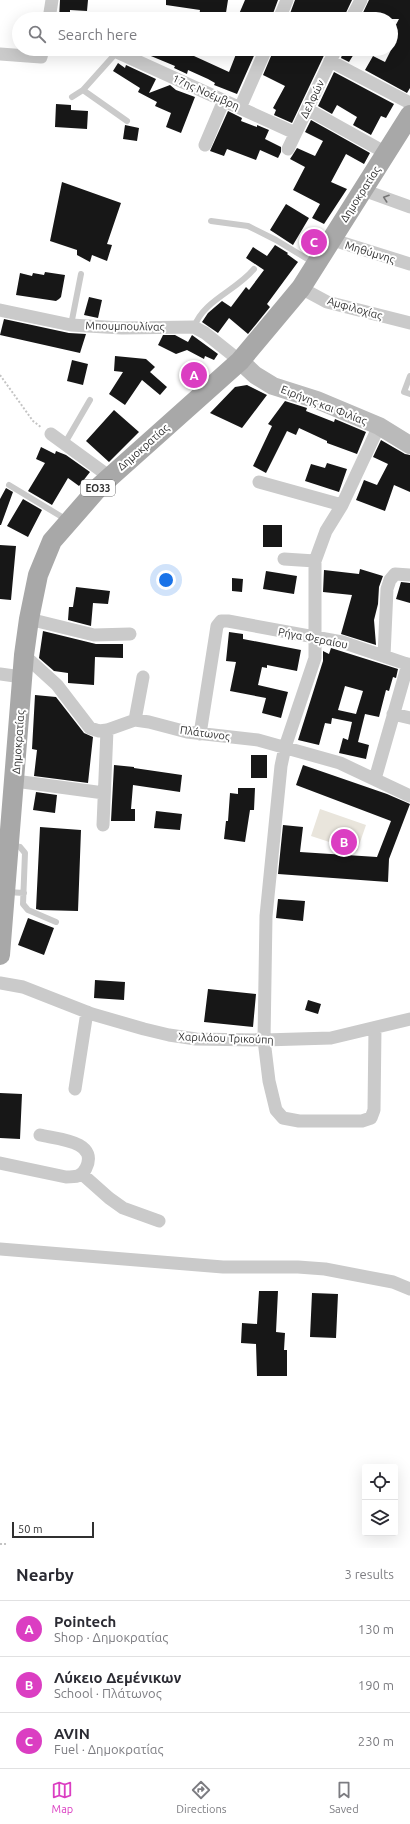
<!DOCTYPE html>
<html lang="en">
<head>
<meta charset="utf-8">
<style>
  :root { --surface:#fff; --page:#f2f2f3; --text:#2b2b33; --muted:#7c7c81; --line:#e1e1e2; --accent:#db3ec2 }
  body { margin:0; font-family:Ubuntu,sans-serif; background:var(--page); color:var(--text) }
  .controls { position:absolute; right:12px; bottom:12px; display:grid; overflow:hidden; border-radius:4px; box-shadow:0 4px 16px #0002 }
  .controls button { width:36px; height:36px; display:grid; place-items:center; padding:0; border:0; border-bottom:1px solid var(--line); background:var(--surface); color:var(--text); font:20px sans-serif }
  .scale { position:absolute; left:12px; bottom:10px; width:82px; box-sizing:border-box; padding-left:4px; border:2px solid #303030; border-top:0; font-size:11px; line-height:14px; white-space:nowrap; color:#303030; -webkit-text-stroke:3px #fff; paint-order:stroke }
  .you { position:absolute; left:166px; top:580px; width:14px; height:14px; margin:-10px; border:3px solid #fff; border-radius:50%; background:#1a73e8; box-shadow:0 0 0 6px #1a73e833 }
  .badge { display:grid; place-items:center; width:26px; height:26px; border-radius:50%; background:var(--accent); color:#fff; font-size:13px; font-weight:700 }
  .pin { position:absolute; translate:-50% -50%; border:2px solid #fff; box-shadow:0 1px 4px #0006 }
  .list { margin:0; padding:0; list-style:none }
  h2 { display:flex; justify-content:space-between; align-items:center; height:52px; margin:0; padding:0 16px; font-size:17px }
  h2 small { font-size:13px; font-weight:400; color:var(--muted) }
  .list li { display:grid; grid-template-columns:26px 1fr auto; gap:12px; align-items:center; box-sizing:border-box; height:56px; padding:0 16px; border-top:1px solid var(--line) }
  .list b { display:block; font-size:15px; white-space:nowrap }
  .list p { margin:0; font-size:13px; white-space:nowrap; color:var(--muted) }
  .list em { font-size:13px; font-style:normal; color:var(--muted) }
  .icon { flex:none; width:22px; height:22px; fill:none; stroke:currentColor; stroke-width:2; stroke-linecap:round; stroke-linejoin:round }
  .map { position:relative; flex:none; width:410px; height:1548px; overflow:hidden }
  .search { position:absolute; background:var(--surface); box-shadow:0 4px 16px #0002; left:12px; right:12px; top:12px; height:44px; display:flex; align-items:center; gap:10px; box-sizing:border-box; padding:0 14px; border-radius:22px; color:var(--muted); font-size:15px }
  .sheet { height:220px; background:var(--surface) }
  nav { display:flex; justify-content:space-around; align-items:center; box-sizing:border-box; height:56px; border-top:1px solid var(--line); background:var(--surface); font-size:11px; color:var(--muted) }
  nav a { display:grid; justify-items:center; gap:2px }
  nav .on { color:var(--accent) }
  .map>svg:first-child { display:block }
  .green { fill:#e9e5dc }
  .building { fill:#171717; fill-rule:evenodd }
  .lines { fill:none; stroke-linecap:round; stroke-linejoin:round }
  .path { stroke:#c4c4c4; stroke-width:2; stroke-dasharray:2 2; stroke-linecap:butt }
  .lane { stroke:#cacaca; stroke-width:6 }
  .street { stroke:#cacaca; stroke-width:13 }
  .secondary { stroke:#bababa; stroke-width:18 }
  .primary { stroke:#a8a8a8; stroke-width:20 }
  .oneway { stroke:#757575 }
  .labels { text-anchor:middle; stroke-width:4; stroke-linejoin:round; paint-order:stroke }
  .shield { fill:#fff; stroke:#6e6e6e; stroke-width:1 }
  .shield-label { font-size:10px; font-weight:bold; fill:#303030 }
  .street-label { font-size:11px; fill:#303030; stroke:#fff }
</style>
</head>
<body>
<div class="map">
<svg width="410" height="1548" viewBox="0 0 410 1548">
  <rect width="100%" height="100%" fill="#fff"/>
  <path class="green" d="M320,809L366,825L357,851L311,836Z"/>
  <path class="building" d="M60,0H88L87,11L70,10V19H59Z
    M166,0H228L225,19L199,17L200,10L166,5Z
    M245,0H278L271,19H251L239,14Z
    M295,0H352L343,19H288Z
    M369,0H410V88L407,93L365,70L373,56L385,62L396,40L391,38V34L399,19H360Z
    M134,49H197L194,56L229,72L238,49H257L237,94L214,85L215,83L208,79L188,70L187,74L174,68L175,66Z
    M274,49H327L292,123L274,115L276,110L273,108L285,86L263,75Z
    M344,49H357L349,62L341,58Z
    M118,63L125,68L126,65L156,79L149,93L170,85L176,90L195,97L181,133L166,127L171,113L155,106L157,102L138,92L140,88L113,71Z
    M334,72L394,104L386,118L381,116L371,135L353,125L357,117L337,105L332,114L318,106Z
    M56,104L71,105V110L88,111L87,129L55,127Z
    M228,111L242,118L241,121L257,127V125L269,130L265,139L281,147V152L278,158L260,150L256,160L227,149L224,156L210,151Z
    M311,120L370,153L364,164L346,154L331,182L347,189L324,224L312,218L320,204L293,190L305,167L290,159L292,156L297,148L315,156L323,141L305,132Z
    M125,125L139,128L137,141L123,139Z
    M62,182L121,203L107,244L112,245L107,261L92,255L90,262L77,255V250L50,241Z
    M286,204L309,218L293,245L270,230Z
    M275,245L288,253L287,254L298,262L267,304L270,307L248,334L229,318L218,333L202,322L208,313L222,301L231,307L246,287L249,290L264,270L246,258L253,247L267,256Z
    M45,272L65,275L61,297L59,299L56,301L16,295L20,273L32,276L33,273L44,275Z
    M89,297L102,300L98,318L84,315Z
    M4,319L69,333L86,334L80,353L0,335Z
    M163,335H175L188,342L192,335L218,354L214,360L205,356L204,359L187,350L176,354L158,345Z
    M115,356L146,359L155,367L150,372L167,387L160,395L142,380L125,405L109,394L123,372L114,371Z
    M72,360L88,364L83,385L67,381Z
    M247,385L267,395L242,428L210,413L235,387Z
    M285,401L307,408L306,411L334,422L335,419L366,432L357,454L327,443V441L299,428L296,435L287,431L266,473L253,466L272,426L268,424Z
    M114,410L139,432L109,462L86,441Z
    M381,440L405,454L410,455V492L394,485L385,511L356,500L364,480L377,485L388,464L373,457Z
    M41,447L55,454L56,451L66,455L90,472L79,486L68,478L52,505L28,491L45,463L36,459Z
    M327,463L347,469L339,492L305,481L311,464L325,468Z
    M6,488L13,492L1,525H0V499Z
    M23,499L42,510L28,537L7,526Z
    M263,525H282V547H263Z
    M0,545L16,546L11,600L0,599Z
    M360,569L383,576L379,587L378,604L374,620L376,645L341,634L352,595L323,592L324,570L359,574Z
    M266,571L297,576L294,594L263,589Z
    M232,578L243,579L242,592L232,591Z
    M401,582L410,583V603L396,599Z
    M76,587L110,591L108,604L93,603L91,626L68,620L69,607H73Z
    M43,631L96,644H123V658L95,657L94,685L68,683V673L54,671L39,658Z
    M229,632L243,634V639L301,650L297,671L267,665V668L262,667L258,685L288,692L281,718L262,713L266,698L230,691L236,662L226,661Z
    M331,648L398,669L396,678L393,677L389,691L386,690L379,717L365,714L358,742L369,745L366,759L339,753L343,738L348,740L352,722L332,718L331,724L325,723L319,745L298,740L323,661V651L329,654ZM345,686L363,691L356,714L338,710Z
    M35,695L56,697L84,733L93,737L88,783L34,776L37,750L32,749Z
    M251,755H267V778H251Z
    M114,765L134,767V768L182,775L180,792L133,785L131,809H135V821H111Z
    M303,765L387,794L410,804L389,859L388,882L278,874L283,825L303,827L300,852L377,857L391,821L296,785Z
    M238,788H255L254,810H250L245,842L224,839L226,821H228L230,793L238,794Z
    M36,792L57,795L55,813L33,810Z
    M156,811L182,814L180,830L154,828Z
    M40,827L81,830L78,911L40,910L36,909Z
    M278,899L305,901L303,921L276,918Z
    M28,918L54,928L44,955L18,945Z
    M95,980L125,982L124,1000L94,998Z
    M208,989L256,994L253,1027L204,1022Z
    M308,1000L321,1004L318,1014L305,1010Z
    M0,1093L22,1094L20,1139L0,1138Z
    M259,1291H278L276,1332L285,1333L284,1350H287V1376H257L256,1344L241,1343L242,1323L257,1324Z
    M312,1293L338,1294L336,1338L310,1337Z"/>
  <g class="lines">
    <path class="path" d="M0,375L33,421L42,428
      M0,1544H7"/>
    <path class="lane" d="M83,90L127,121
      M72,97L83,90L117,52
      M211,221L248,226L276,240L314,263
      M71,325L81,274
      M194,327C204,300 236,291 254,269
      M410,376L404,392L410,394
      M65,443L90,400
      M9,485L67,520
      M11,845L20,847L25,853L23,904L28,910L56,922
      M7,892L24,893"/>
    <path class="street" d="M49,19L52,0
      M279,19L287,0
      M351,19L361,0
      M117,52L295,133
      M0,54L41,57L43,49
      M330,61L410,103
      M240,108L266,49
      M307,109L386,153
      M205,145L224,100
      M288,149L336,49
      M363,190L410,207
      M330,239L410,264
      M301,288L327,302L410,323
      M0,310L71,325L122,328L194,327L205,333L240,361
      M51,434L110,477
      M259,482L342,505
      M284,559L315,561
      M29,619L94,635L130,634
      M24,655L57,685L90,728L99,731L107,730L135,720L149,722L187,732L258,740L340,763L410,796
      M384,656L387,589L390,580L395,574L410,575
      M0,674L22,677
      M393,714L410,718
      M135,720L143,677
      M200,734L217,626L221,621H228L342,642L410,665
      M375,779L408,664
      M15,781L104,793
      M103,825L107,730
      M0,983L23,987L92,1014L144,1029L169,1035L196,1039L264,1040L331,1038L410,1019
      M375,1028L374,1110L371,1118L362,1121H299L283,1118L276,1110L269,1081L264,1040L266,916L281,766L285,747L315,658V561L326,531L342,505L379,426
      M75,1089L87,1012
      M0,1163L66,1177C75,1177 82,1177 86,1168C99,1141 57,1139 40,1135
      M82,1174L109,1198L123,1208L159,1221
      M0,1249L223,1267H298L325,1269L393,1282L410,1289"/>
    <path class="secondary" d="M240,361L255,375L273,386L317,400L379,426L410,445"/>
    <path class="primary" d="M0,955L24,655L29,619L38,575L52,541L100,486L240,361L301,288L410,115"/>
  </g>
  <defs><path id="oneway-chevron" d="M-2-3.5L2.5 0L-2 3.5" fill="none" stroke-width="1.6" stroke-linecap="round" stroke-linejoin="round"/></defs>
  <use class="oneway" href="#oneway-chevron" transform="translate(386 198) rotate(-161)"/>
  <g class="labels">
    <rect class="shield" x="81" y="480" width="34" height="16" rx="3"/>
    <g class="shield-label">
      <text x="98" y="492">ΕΟ33</text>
    </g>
    <g class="street-label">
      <text transform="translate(206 92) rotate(24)" y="4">17ης Νοέμβρη</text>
      <text transform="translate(312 99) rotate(-64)" y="4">Δελφών</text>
      <text transform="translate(360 194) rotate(-57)" y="4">Δημοκρατίας</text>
      <text transform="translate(370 252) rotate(17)" y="4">Μηθύμνης</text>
      <text transform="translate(355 308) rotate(16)" y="4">Αμφιλοχίας</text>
      <text transform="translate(125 326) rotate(1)" y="4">Μπουμπουλίνας</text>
      <text transform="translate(324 405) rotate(21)" y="4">Ειρήνης και Φιλίας</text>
      <text transform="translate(143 447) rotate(-41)" y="4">Δημοκρατίας</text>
      <text transform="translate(313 638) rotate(11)" y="4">Ρήγα Φεραίου</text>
      <text transform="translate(205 733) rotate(8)" y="4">Πλάτωνος</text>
      <text transform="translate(18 742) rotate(-86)" y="4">Δημοκρατίας</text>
      <text transform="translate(226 1038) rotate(2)" y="4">Χαριλάου Τρικούπη</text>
    </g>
  </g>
</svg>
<div class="controls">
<button><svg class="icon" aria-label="locate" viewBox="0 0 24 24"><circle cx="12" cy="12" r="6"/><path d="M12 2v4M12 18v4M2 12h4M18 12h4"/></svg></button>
<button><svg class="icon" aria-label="layers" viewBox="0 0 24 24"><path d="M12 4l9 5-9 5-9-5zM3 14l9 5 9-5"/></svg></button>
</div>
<div class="scale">50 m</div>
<div class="you"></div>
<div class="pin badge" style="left:194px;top:375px">A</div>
<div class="pin badge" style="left:344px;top:842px">B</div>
<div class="pin badge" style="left:314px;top:242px">C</div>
<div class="search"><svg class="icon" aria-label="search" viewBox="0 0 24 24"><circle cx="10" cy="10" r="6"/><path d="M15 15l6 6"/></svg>Search here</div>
</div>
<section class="sheet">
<h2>Nearby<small>3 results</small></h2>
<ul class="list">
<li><span class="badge">A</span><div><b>Pointech</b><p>Shop · Δημοκρατίας</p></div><em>130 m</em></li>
<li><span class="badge">B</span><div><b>Λύκειο Δεμένικων</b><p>School · Πλάτωνος</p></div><em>190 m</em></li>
<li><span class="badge">C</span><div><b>AVIN</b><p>Fuel · Δημοκρατίας</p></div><em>230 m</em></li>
</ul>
</section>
<nav>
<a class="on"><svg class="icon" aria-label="map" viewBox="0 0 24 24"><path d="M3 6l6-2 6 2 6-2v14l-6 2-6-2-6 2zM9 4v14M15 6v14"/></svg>Map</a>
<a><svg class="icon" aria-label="directions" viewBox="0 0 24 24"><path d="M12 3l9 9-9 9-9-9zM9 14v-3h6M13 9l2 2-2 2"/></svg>Directions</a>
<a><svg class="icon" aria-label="saved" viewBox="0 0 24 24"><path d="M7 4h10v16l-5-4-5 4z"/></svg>Saved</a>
</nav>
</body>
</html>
